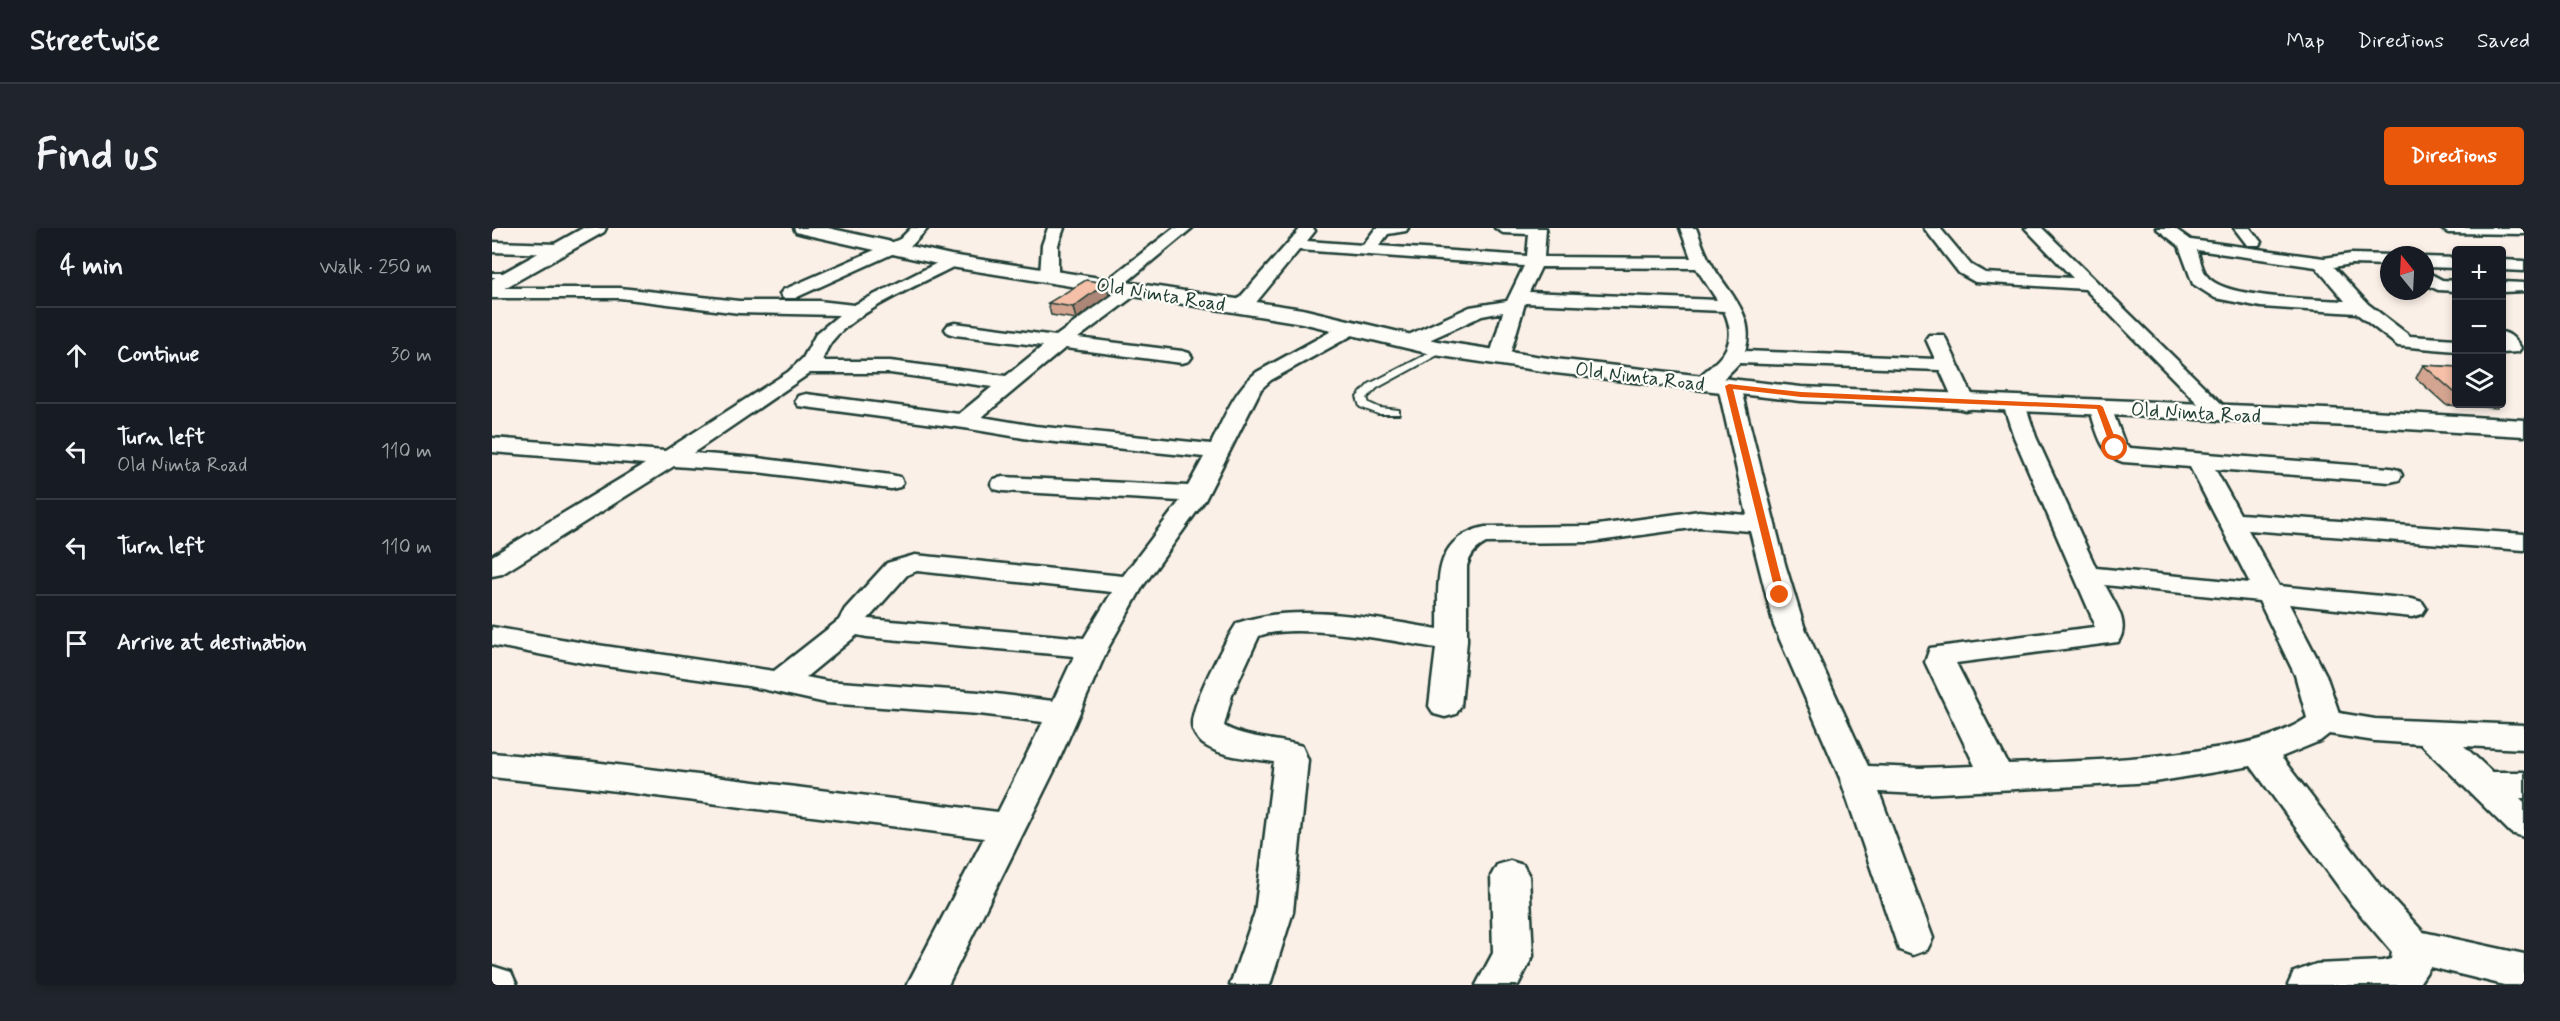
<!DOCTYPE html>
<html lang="en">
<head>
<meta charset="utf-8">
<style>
  :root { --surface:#171b24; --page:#20242c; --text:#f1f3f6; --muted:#9ea1a6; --line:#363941; --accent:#ea580c }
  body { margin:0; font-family:Mynerve,sans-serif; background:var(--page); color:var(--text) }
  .controls { position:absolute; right:18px; top:18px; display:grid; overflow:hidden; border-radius:6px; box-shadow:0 3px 9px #0003 }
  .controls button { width:54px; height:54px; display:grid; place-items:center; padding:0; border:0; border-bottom:2px solid var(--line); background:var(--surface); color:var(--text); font:30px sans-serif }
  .compass { position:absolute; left:1888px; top:18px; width:54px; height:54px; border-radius:50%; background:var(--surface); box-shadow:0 3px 9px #0003; rotate:342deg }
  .stop { position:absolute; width:18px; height:18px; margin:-14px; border:4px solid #ea580c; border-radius:50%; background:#fff }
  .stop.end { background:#ea580c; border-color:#fff; box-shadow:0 2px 6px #0008 }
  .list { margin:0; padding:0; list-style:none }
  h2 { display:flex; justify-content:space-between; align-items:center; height:78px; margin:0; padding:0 24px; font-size:26px }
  h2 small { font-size:20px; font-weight:400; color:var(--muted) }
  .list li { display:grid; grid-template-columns:39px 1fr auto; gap:18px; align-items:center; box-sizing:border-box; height:96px; padding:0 24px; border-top:2px solid var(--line) }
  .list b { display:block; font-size:22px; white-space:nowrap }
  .list p { margin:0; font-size:20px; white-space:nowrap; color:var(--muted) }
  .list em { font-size:20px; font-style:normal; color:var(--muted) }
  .icon { flex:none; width:33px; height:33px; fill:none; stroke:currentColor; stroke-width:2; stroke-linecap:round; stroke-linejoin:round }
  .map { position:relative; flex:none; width:2032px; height:757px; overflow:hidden; border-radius:6px }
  header { display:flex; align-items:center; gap:36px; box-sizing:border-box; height:84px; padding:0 30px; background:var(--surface); border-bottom:2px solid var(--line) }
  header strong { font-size:28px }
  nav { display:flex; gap:33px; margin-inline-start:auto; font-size:21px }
  .intro { display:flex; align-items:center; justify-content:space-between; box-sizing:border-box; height:144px; padding:0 36px }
  h1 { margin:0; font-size:42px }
  .button { padding:15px 27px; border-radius:6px; background:var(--accent); color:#fff; font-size:21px; font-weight:700 }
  main { display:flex; gap:36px; padding:0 36px }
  aside { flex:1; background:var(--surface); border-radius:6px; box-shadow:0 3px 9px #0003 }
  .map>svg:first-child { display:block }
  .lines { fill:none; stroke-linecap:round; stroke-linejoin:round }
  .lane-casing { stroke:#1f3d34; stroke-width:4 }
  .street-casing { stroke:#1f3d34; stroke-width:5 }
  .secondary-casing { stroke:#1f3d34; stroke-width:5 }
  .lane { fill:#fdfcf7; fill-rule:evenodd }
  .street { fill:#fdfcf7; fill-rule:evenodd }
  .secondary { fill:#fdfcf7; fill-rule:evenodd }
  .wall { fill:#d3a490; stroke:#1f3d34; stroke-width:1.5 }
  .shaded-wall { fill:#ac8676; stroke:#1f3d34; stroke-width:1.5 }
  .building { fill:#f5bfa8; stroke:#1f3d34; stroke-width:1.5 }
  .route { fill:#ea580c }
  .labels { text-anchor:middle; stroke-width:4.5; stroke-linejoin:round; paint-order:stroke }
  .far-street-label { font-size:20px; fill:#1f3d34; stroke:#fdfcf7 }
</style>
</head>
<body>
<header>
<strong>Streetwise</strong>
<nav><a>Map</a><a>Directions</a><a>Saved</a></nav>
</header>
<div class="intro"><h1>Find us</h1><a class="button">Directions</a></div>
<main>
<aside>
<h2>4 min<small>Walk · 250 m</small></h2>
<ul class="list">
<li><svg class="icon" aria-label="ahead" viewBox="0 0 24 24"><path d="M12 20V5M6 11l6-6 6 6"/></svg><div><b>Continue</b></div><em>30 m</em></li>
<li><svg class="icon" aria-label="left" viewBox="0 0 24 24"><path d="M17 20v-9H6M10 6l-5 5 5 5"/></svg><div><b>Turn left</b><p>Old Nimta Road</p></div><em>110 m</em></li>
<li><svg class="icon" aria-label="left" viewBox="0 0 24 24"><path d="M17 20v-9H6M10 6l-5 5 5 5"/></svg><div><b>Turn left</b></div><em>110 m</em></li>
<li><svg class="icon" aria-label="arrive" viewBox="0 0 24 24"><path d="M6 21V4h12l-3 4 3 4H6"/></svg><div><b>Arrive at destination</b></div></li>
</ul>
</aside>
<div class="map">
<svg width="2032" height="757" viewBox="0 0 2032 757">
  <rect width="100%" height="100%" fill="#fbf0e7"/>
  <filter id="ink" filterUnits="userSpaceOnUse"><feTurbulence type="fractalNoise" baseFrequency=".0167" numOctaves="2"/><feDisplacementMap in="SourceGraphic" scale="12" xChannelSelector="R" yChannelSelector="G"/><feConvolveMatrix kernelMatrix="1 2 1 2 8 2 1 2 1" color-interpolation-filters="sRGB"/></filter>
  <g filter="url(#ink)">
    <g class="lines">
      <defs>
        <path id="lane" d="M0,45H22L26,47L22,49H0Z
          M947,120L955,122L885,160L875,170L877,175L888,180L907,182V186H886L868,179L865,169L877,156Z"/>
        <path id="street" d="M419,0H436L420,17L303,70H291L288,66L291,62L408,11Z
          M556,0H572L566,17V48L563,52H551L548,48L550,17Z
          M682,0H700L625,62H613L610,58L613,54Z
          M809,0H821L823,3L815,13L871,17L884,0H916L914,3L896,6L887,18L1035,28L1037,6L1011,5L1003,0H1054L1052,29L1199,30L1188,0H1204C1209,12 1212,24 1219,35C1235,64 1265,87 1253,123L1443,131L1434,111L1437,107H1451L1454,111L1484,175L1481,180L1473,182L1465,180L1448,142L1247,135C1236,147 1220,164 1204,159L1200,155L1204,151C1228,131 1248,118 1232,83L1033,75L1017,130L1014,134H1000L997,130L1011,84L990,88L926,117H912L909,113L912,109L978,79L1015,73L1032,38L807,22L757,83H743L741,79L743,75ZM1049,39L1204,40L1225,72L1037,64Z
          M1432,0H1448L1479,37L1493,45L1581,50L1533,0H1550L1739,185L1736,190L1728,192L1720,190L1593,61L1483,54L1467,45Z
          M1664,0H1682L1699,12L1832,30L1859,26L1898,27L1897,37L1859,36L1842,39L1876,76L1918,108L1964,111V123L1906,118L1864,85L1769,79L1723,70L1701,56L1687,18ZM1705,22L1824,39L1853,73C1824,71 1731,71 1715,48C1710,42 1708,30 1705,22Z
          M1742,0H1758L1769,14L1767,17H1755Z
          M1948,0H2032V6L1956,5Z
          M0,14L66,16L74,21L66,26L0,24Z
          M459,28L465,29L468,33L465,37C432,54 363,84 341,112C336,117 333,126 330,133H398L514,148L551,118L463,107L456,105L453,101L456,97L463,95L564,108L633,58H645L648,62L645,66L586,110L690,123L697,125L700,129L697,133L690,135L573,120L490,189L543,198L719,216C732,190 742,162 765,144L854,95H868L871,99L868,103L779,152L769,161L713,272L651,358L616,420L563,541L456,757H415L492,610L101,560L0,549V525L101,534L506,584L551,494L487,486L334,475L256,458L92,435L0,417V399L92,415L282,443L347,392L353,381L395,335L423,327L631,348L688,273L511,263L502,261L499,256L502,251L511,249L696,258L712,229L543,212L472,200L306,178L303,173L306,168L314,166L467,186L500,159L398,145H318L201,225L265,230L399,247L408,249L411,254L408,259L399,261L265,244L182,238L10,346L0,348V328L153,236L0,224V210L173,223L296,144L311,130L324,106L347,87L247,85L128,70H0V60H128L247,73H327L362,77ZM425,343L620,364L592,410L376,391L415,347ZM365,407L375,409L582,428L561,473L487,464L334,453L314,449Z
          M1933,29L1964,30V40L1933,39Z
          M2010,32L2032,33V43L2010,42Z
          M1933,43L1950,52L1964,53V63L1946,62L1933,56Z
          M2010,54L2032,55V63L2010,64Z
          M2010,104C2019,106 2024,112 2029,120L2026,124L2010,125Z
          M1237,152L1245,153L1248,158L1293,336L1312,398L1376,538L1428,540L1483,538L1433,434L1438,420L1602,399V394L1522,209L1511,176L1514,171L1522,169L1530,171L1533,176L1544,209L1604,340L1758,355L1698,239L1631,234C1608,228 1604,199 1597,179L1600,174L1608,172L1616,174L1619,179L1633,217L1638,220L1898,240L1907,242L1910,247L1907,252L1898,254L1723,241L1748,286L2032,306V322L1756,302L1787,358L1920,371L1930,374L1934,380L1930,386L1920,389L1797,376L1834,447L1847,485L1883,491L2032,497V521L1972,518L2000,544H2032V570H2028L2032,574V609L2019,605L1929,516L1883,513L1837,506L1828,513L1789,529L1886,655L1931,704L2032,726V757H2012L1938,739L1926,757H1796L1802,744L1824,736L1891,733L1899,731L1900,724L1860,677L1759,538L1663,554L1428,566L1387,564L1441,710L1435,722L1421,727L1407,722L1348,550L1282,398L1258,303L1207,299L1099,314L994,315C984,320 978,327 975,338V413L969,478L964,486L953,489L942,486L937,478L944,420C903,413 804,394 767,408L740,467L732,498C753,511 785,510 810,518L816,532L801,684L778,757H738L763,684L782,534C759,530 731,530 711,516C705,511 700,503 700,496C700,474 732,415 745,395C805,374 884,391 946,401C947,356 938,311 993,299L1099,298L1207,283L1255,287L1226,158L1229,153ZM1613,357L1767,373L1803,447L1815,490C1785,510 1751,516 1716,521C1650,532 1583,533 1516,536L1464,435L1626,414C1639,395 1622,375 1613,357Z
          M1018,633L1031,637L1037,648L1041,728L1026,757H984L1001,725L999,648L1005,637Z
          M0,738L19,744L25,757H0Z"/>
        <path id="secondary" d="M91,0H114L112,4L7,63L0,65V51Z
          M302,0H336L459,27L810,81L945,113L1063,131L1309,159L1880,183L2032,192V208L1880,199L1309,173L1063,145L943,127L810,95L459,39L311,6L304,4Z"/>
      </defs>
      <use href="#lane" class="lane-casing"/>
      <use href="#street" class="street-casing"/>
      <use href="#secondary" class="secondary-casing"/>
      <use href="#lane" class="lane"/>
      <use href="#street" class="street"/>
      <use href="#secondary" class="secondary"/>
    </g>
    <path class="wall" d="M614,55L617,67L584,91L559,87L556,75Z
      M1931,137L1965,139V176H2008L2005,180L1954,177L1924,150Z"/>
    <path class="shaded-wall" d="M614,55L617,67L584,91L581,79Z"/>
    <path class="building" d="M594,52L614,55L581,79L556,75Z
      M1931,137L1965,139V164H1962Z"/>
  </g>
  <path class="route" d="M1237,156L1309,164L1608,177L1611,179L1627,220L1623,223L1619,220L1605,181L1309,169L1241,161L1293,367L1288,370L1284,367L1233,158Z"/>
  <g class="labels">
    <g class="far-street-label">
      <text transform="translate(669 66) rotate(9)" y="7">Old Nimta Road</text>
      <text transform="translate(1148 148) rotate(7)" y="7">Old Nimta Road</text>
      <text transform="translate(1704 184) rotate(3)" y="7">Old Nimta Road</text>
    </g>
  </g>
</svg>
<div class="controls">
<button>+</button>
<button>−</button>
<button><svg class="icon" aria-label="layers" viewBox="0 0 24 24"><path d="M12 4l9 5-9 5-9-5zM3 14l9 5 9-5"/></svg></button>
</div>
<svg class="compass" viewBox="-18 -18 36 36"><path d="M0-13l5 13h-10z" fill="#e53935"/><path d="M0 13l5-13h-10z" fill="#9ea1a6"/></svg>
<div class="stop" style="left:1623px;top:220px"></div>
<div class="stop end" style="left:1288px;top:367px"></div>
</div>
</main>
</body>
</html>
